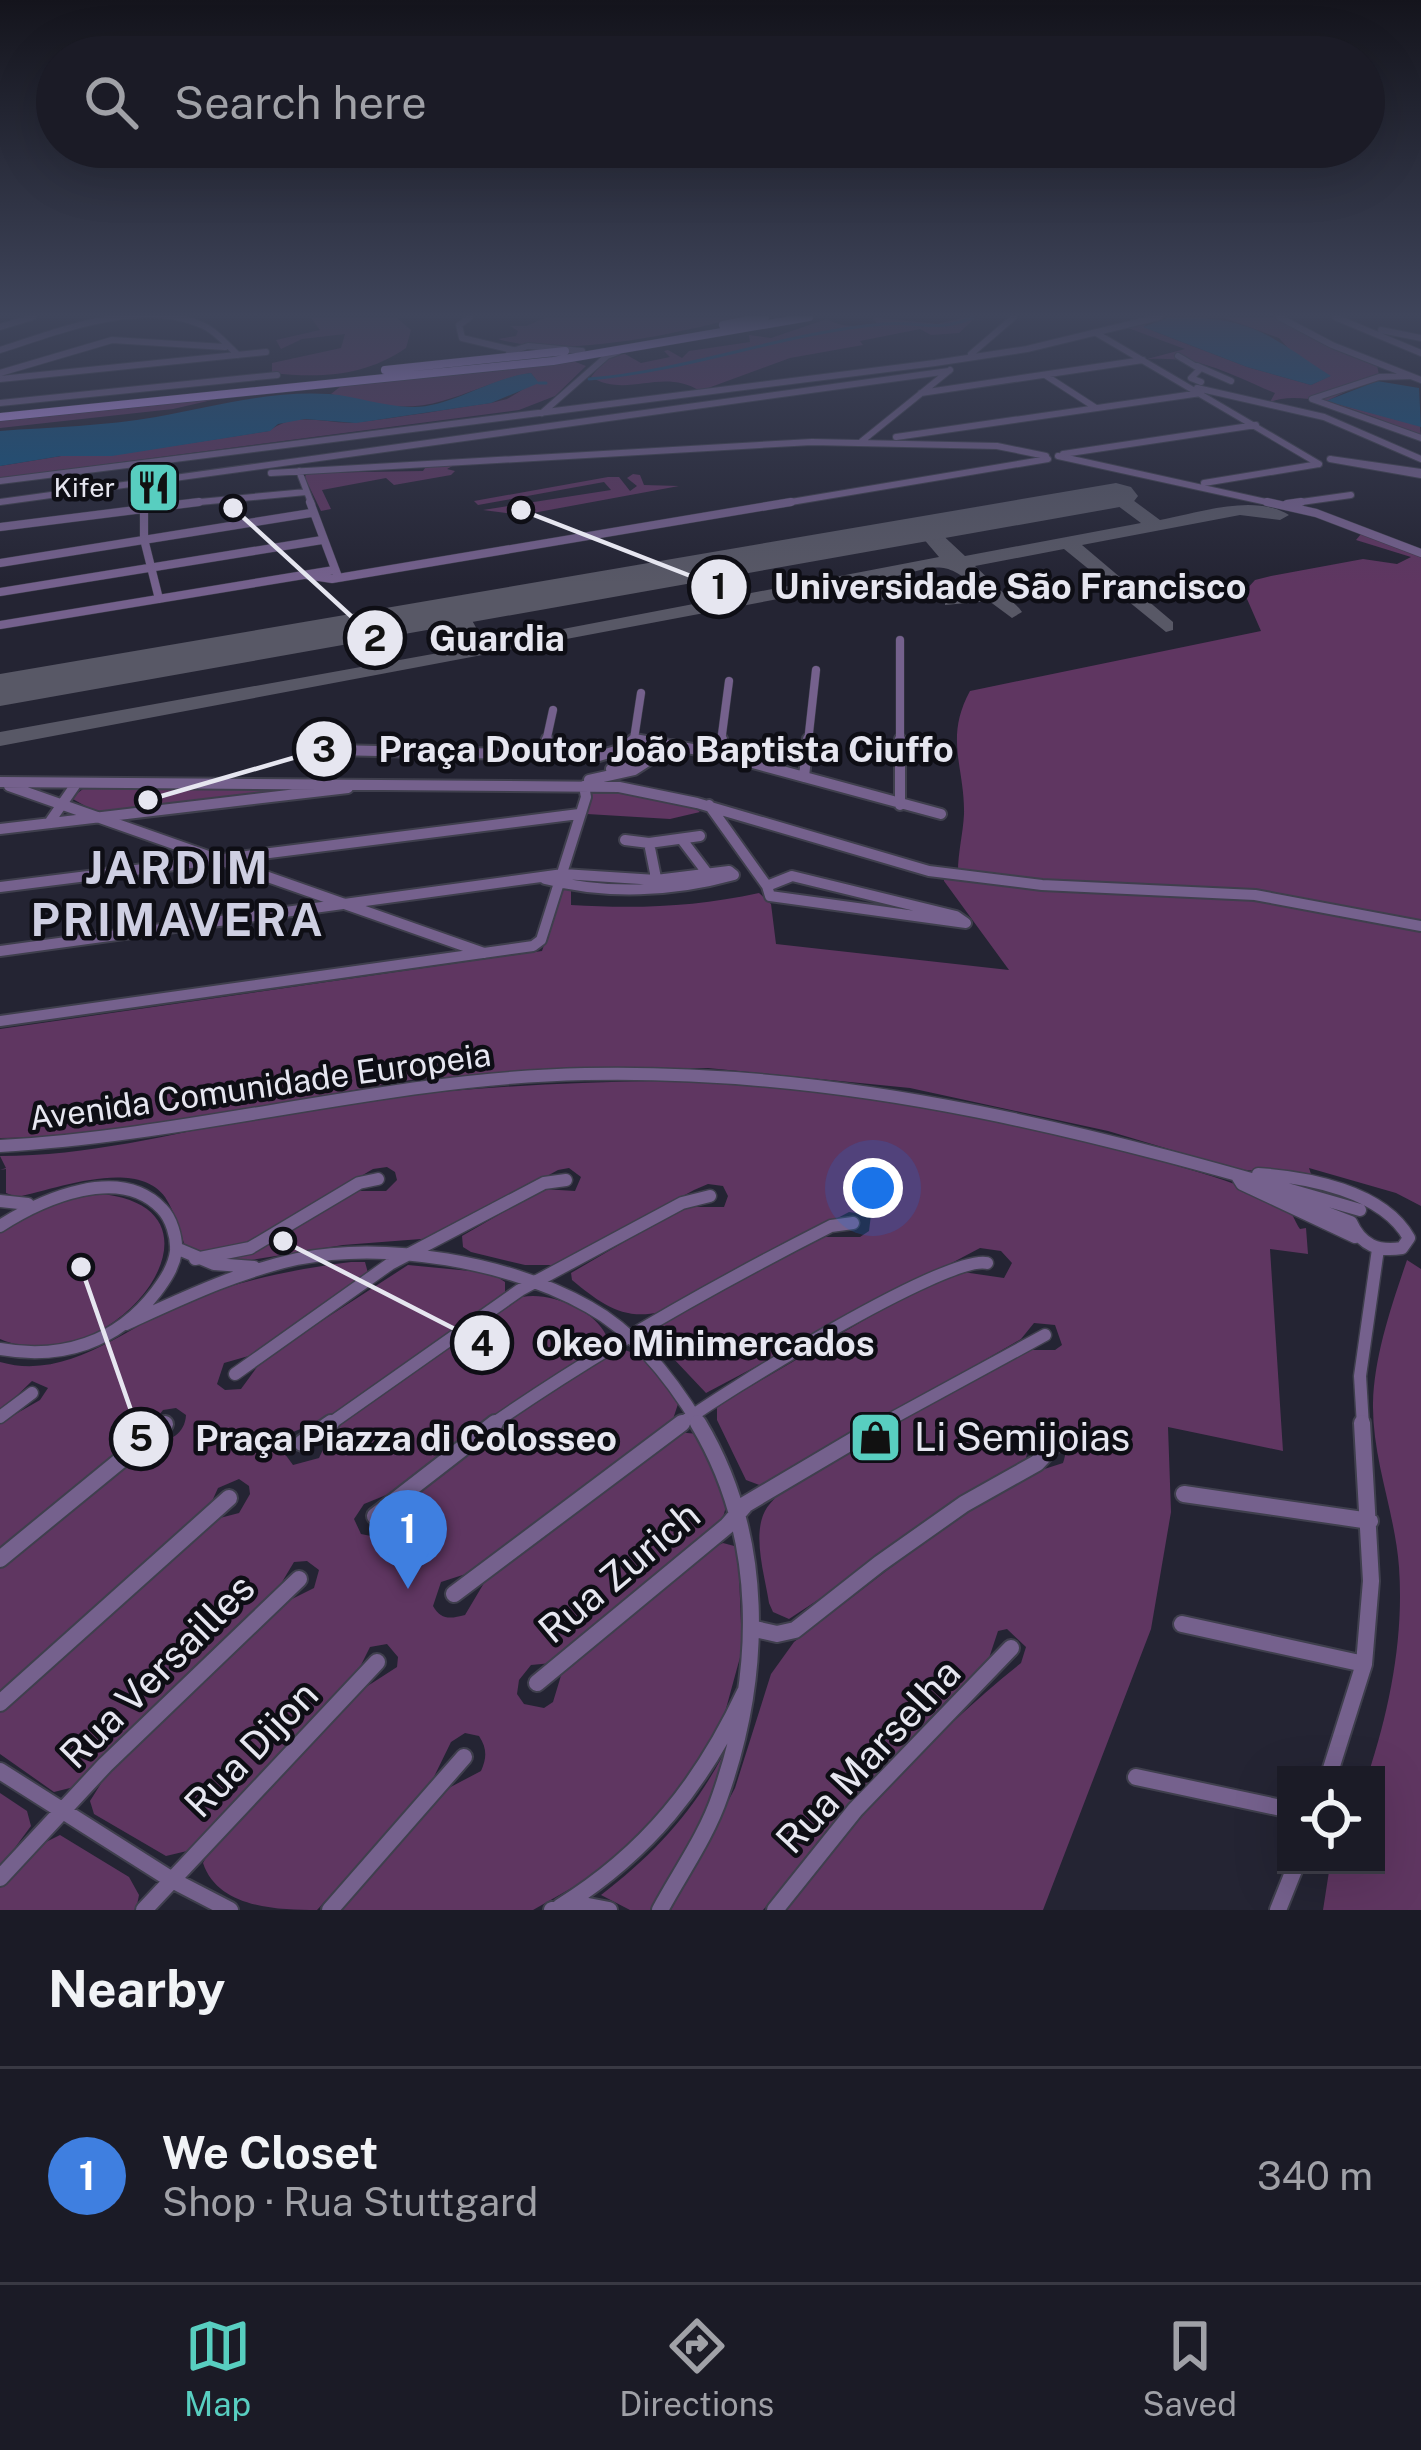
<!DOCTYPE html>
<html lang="en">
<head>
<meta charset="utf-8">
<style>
  :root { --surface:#1b1b26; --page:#24242e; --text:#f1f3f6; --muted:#a0a1a7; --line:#393943; --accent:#58cec0 }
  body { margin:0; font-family:"Public Sans",sans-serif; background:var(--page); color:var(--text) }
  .controls { position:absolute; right:36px; bottom:36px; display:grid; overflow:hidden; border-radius:0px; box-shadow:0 12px 48px #0002 }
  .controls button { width:108px; height:108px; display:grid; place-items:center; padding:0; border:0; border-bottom:3px solid var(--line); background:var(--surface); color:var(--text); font:60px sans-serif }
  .you { position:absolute; left:873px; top:1188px; width:42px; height:42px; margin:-30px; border:9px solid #fff; border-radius:50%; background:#1a73e8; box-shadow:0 0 0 18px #1a73e833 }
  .badge { display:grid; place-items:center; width:78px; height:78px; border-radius:50%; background:var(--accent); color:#fff; font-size:39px; font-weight:700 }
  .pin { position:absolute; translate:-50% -99px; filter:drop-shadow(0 3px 6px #0008) }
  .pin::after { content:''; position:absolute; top:63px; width:42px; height:36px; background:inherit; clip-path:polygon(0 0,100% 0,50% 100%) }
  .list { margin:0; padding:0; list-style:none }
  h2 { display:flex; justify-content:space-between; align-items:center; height:156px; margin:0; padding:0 48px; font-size:51px }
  h2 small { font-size:39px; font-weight:400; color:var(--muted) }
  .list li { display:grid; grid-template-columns:78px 1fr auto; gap:36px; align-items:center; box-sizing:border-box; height:216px; padding:0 48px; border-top:3px solid var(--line) }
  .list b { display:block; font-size:45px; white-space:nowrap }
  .list p { margin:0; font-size:39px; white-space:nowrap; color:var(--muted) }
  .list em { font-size:39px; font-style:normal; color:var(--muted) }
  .icon { flex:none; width:66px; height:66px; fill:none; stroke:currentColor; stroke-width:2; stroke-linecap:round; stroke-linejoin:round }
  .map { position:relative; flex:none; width:1421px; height:1910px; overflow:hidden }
  .search { position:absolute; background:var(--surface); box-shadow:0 12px 48px #0002; left:36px; right:36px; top:36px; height:132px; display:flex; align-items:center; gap:30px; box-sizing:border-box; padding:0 42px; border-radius:66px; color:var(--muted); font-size:45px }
  .sheet { height:372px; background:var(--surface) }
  nav { display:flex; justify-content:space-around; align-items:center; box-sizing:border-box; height:168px; border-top:3px solid var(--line); background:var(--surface); font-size:33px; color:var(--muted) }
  nav a { display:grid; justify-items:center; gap:6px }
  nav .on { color:var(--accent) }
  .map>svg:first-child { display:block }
  .green { fill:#5f3661 }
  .water { fill:#105483 }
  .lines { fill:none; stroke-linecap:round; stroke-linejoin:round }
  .stream { stroke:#105483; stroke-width:3 }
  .taxiway { fill:#585866; fill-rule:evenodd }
  .runway { fill:#585866; fill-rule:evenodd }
  .minor-far4-casing { stroke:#3f3f4d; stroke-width:8 }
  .minor-far3-casing { stroke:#3f3f4d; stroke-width:9 }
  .minor-far2-casing { stroke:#3f3f4d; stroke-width:14 }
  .minor-far1-casing { stroke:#3f3f4d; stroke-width:15 }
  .minor-casing { stroke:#3f3f4d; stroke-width:20 }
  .major-casing { stroke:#3f3f4d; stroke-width:9 }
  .minor-far4 { stroke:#75618d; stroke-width:6 }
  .minor-far3 { stroke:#75618d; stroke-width:8 }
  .minor-far2 { stroke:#75618d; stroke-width:10 }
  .minor-far1 { stroke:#75618d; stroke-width:12 }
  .minor { stroke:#75618d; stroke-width:16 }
  .major { stroke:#c59af7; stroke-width:8 }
  .labels { text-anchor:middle; stroke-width:9; stroke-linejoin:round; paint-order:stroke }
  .far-poi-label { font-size:27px; fill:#e6e6f0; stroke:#0e0e15; text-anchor:end }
  .street-label { font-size:33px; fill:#e6e6f0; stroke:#0e0e15 }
  .near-poi-label { font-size:39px; fill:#e6e6f0; stroke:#0e0e15; text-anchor:start }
  .near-street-label { font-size:39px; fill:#e6e6f0; stroke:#0e0e15 }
  .district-label { font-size:45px; font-weight:bold; letter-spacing:3px; fill:#cecfe2; stroke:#0e0e15 }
  .leader { fill:none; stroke:#e6e6f0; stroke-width:4.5 }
  .callout-dot { fill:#e6e6f0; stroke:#0e0e15; stroke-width:4.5 }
  .mark-label { font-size:36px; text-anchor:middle; font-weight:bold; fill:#111 }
  .callout-label { font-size:36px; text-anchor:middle; font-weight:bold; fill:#e6e6f0; stroke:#0e0e15; stroke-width:9; stroke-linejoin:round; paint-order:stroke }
</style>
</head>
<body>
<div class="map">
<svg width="1421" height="1910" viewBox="0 0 1421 1910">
  <rect width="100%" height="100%" fill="#242433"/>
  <path class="green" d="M310,317H396L411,330L406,348C364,377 320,378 272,373V363L341,348L345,334L302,339L281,349L276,340L320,330Z
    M547,317H741C674,334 564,359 498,339L516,336L518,331L510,326H526Z
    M872,317L937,324L966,317L989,321L974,319L959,333L931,335L920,329L860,341L863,345L790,358L700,391C661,367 628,399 591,377L608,356L625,354L641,363L670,357L664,351L668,350L682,358L689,351L750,342L749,335L771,338L827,319C841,328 861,327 877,324Z
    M1222,317H1278L1377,365L1379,375L1327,401L1420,426L1421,437C1379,418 1307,387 1270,402L1275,393C1225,372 1202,356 1147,359L1185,349L1128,328L1146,324L1144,327L1158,333L1247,367L1311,385L1330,376L1296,357L1279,338Z
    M573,361L586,366L555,396L519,410L0,478V466L61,456L120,454L269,431C297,409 329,426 360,422C404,417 448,409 491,403L507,399L537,381L531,373C499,378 474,392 442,401C407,412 366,405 331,394L341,386Z
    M194,398H221L173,409L0,428V421Z
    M456,464L447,469L455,471L451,475L394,485L386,478L322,490L331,509L321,511L305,478L306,473L423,471L427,465Z
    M633,474L640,475L644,485L679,486L522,515L483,510L611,490L604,482L478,505L474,501L608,477H619L630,491L637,486L627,478Z
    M1361,534L1421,555V1206L1396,1193L1309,1168L1312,1177L1236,1169L1108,1131L910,1088L708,1068L554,1070L416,1079L142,1128L67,1137L0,1138V1029L542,951L563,889H571V905C636,909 695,907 759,893L771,904L776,944L1009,970L944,881V871L958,872C958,852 963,834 964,814C965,767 944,739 970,691L1261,631L1244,592L1255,580L1271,576L1363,559L1397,564L1411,557L1356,540Z
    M329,787L98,813L71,798L83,789Z
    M593,789L693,806L700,812L670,819L587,814Z
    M656,1081C838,1085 1017,1117 1191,1170C1215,1177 1276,1195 1291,1214C1295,1218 1296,1224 1300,1229L1306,1228L1308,1254L1270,1249L1283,1451L1168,1427L1171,1512L1151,1629L1043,1910H786C855,1818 932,1734 1021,1663L1026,1647L1007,1629L998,1631L986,1667L948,1699L884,1767L763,1910H671L735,1788L771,1674L794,1642L955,1518L1035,1472L1063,1463C1069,1447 1063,1436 1050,1427L1033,1429L1026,1458L1018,1468L789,1619L773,1612L769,1603C765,1576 752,1536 765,1511C787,1469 978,1376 1028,1350H1055L1062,1345L1055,1325L1034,1323L1021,1339L765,1487L746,1480L717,1420V1406L914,1291L963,1272L1004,1278L1012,1263L1001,1251L980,1248L706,1393L655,1339L652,1334L661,1321L818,1237H860L869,1231L871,1215L849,1212L660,1312C623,1321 600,1303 572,1280L571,1273L684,1207H724L728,1196L723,1186L708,1184L694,1190L556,1265H525L471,1252L463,1247L462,1236L543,1189L575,1191L581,1177L569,1168L558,1170L434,1238L343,1245L226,1264L225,1260L354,1191H386L397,1180L395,1172L387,1167L373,1169C331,1193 233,1269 186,1250C181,1233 175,1212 165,1197C136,1157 54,1190 17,1197L6,1193V1169L0,1170L6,1168L0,1156C96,1156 187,1130 281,1113C406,1091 530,1083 656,1081Z
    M87,1193C255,1198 114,1388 0,1339V1232L29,1211Z
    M1407,1260L1421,1269V1910H1323L1330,1865H1376V1775H1368C1390,1708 1404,1637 1399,1567C1395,1512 1372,1459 1373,1403C1374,1356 1392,1304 1407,1260Z
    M351,1262H365L368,1273L252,1355L224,1363L217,1384L225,1390L241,1389L263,1359L408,1265L491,1273L505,1282V1293L324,1420L285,1435L282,1450L293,1465L319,1458L333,1429L522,1297C549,1291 595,1310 606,1335L599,1347L396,1491L364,1504L354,1519L361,1534L371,1536L389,1529L407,1498L531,1405L619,1349C648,1353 662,1382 678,1404L673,1419L472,1572L441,1582L433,1606C441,1620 450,1619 465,1615L487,1578L677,1432L698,1434L727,1503L722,1521L552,1663L531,1665L519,1680L517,1694L524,1704L544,1708L553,1702L563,1669L708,1550L723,1543L738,1547L742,1650L721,1727L701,1767L612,1865L533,1910H340L443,1791L481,1771C487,1758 487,1748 479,1736L465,1733L451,1742L429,1787L317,1910C277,1910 218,1908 203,1863L211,1848L366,1687L397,1667L398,1657L387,1644L370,1647L357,1673L187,1851L166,1856L94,1814L90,1801L112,1766L280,1605L314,1588L319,1570L307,1561L294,1562L276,1592L74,1787L54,1792L0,1754V1711L216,1519L239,1513L250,1494L249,1486L239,1479L218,1488L208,1510L0,1696V1565L153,1443C170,1441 185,1434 186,1415L176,1408L163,1410L142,1437L0,1552V1423L40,1400L48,1388L32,1381L0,1412V1362C70,1382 129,1324 189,1301C241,1280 295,1269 351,1262Z
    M735,1730C715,1794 693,1857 652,1910H630L601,1895C660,1850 704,1800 735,1730Z
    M0,1793L27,1811L31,1826L0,1868Z
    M60,1835L129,1877L139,1895L136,1910H0V1888L44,1843Z"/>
  <path class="water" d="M1170,317C1255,317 1268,335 1331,376L1311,385L1247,367L1143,327Z
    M531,373L539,383L491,403L356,423L305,419L278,424L270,431L112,456H61L0,466V431C52,427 105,426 156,417C211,407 271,390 329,394C355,396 382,406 410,407C449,409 491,377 531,373Z
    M1377,381L1419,388L1421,427L1326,401Z"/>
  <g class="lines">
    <path class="stream" d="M589,379C688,371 783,333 883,324C920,321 937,333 974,317
      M539,383H546"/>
    <path class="taxiway" d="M1110,492H1122L1160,520C1198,513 1254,493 1289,515L1280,520L1240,515L1082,545L1173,622V630L1166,632L1064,549L975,566L1019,608L1022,612L1012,618L989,601L945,605V597L976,588C943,556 931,569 889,578L903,590L891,600L859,599L842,587L0,746V732L466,648L453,621L441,611L451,605L468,613L485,644L939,557L922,537L908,530L917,524L936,529L965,556L1141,523L1110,500ZM869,582L879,589L862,583Z"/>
    <path class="runway" d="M1116,483L1131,487L1138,496L1131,505L0,706V674Z"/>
    <defs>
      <path id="minor-far4" d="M470,317L459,325L462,338L513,350
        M1279,317L1332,345L1421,380
        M1335,317L1421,353
        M0,327L33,317
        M1381,330L1421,338
        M1096,333L1319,464
        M0,350C59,331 141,298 202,325C216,331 227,345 238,355
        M509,352L528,346L582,351
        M971,354L1014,317
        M1178,356L1200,369L1191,378L1201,382
        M1197,366L1231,381
        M0,373L112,340L225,347
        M1045,375L1096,408
        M1410,376L1379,377L1312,399L1421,438
        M0,379L266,352
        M1197,388L1324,417L1421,459
        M921,393L1143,360
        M0,403L277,375
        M542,413L607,356L618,352
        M896,437L1201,393
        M862,441L950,370
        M1063,454L1256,425
        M1058,456L1280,505
        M144,463V505
        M299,471L312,505
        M1421,472L1330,459L1421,475
        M271,473L812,442L997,446L1046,456
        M0,481L935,363L1027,349L1159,317
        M1204,483L1319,464
        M0,502L949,371
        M1287,504L1351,495
        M167,505L306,492
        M773,505L1048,459"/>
      <path id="minor-far3" d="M144,502V539L159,599
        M310,502L337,574
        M1267,502L1316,513L1421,553
        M1287,504L1301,502
        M0,527L199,502
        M0,563L311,513
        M306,575L332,579L791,502
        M0,592L322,540
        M0,625L334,570
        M900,640V742
        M634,739L652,742
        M634,739L641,693
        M546,742L553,710
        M630,742L634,739
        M721,742L729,681
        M808,742L816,670"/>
      <path id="minor-far2" d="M634,739L716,753L941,814
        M900,739V805
        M334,750L599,756L622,749L634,739
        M716,753L722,739
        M543,755L547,739
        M611,769L642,756L657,742
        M804,777L808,739
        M589,780L634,770L673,745
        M0,782L619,787L697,803L929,871L1042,885L1255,895L1421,926
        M9,786L484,953
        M709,805L767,886
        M49,823L76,784
        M0,829L348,788
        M625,840L649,843L700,836
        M683,841L711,878
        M649,843L657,883
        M792,876L956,916L966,923L770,896L767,886Z
        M0,887L579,814
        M0,951L563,874L656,880L729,871L734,875C673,892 606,895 545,879
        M0,1021L533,946L541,940L586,797L584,786"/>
      <path id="minor-far1" d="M0,1146C197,1135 387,1078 585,1074C858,1068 1101,1135 1360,1210
        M1258,1174C1307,1177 1383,1191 1409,1238L1402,1248C1378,1252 1361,1245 1351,1222
        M1237,1176L1242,1184L1355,1237
        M1272,1192L1351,1222
        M0,1201L28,1204
        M0,1226C42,1199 120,1164 162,1209C171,1218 177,1237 176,1251C174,1267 165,1280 156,1292C117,1343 61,1360 0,1349
        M176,1248L214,1264L254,1267
        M195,1259L250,1248L359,1183L378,1179
        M126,1324C181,1299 237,1272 297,1259C387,1241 509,1262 589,1307C636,1333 673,1381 700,1426
        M235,1374L390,1264L544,1183L566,1180
        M0,1417L32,1393
        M327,1426L520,1290L682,1203L710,1196
        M490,1426C599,1350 713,1286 831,1226L853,1223
        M678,1426C720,1394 947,1254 987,1263
        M878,1426L1045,1335
        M1363,1426L1360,1376L1378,1249"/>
      <path id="minor" d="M302,1443L331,1423
        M1184,1494L1370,1521
        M375,1516L495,1423
        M0,1559L165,1424
        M454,1594L682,1423
        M1182,1624L1364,1664
        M755,1629L777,1634L795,1630L879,1564L964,1504L1037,1463L1052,1447
        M537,1683L727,1526L746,1504L883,1423
        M0,1703L229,1498
        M0,1771L172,1880L230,1910
        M1329,1775L1364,1664L1371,1581L1362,1423
        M1136,1777L1286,1809
        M0,1878L105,1765L299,1579
        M560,1907C647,1853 702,1784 745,1692
        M144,1910L377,1662
        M330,1910L464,1757
        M552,1910L578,1904L609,1910
        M660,1910C680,1873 707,1835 720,1796C763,1673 766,1536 698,1423
        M775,1910L855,1810L1011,1648
        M1278,1910L1296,1865"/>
      <path id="major" d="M723,325L765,317
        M385,370L565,351
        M0,417L553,361L809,317"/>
    </defs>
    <use href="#minor-far4" class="minor-far4-casing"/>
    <use href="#minor-far3" class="minor-far3-casing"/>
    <use href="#minor-far2" class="minor-far2-casing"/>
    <use href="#minor-far1" class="minor-far1-casing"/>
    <use href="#minor" class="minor-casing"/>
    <use href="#major" class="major-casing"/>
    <use href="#minor-far4" class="minor-far4"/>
    <use href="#minor-far3" class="minor-far3"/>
    <use href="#minor-far2" class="minor-far2"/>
    <use href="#minor-far1" class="minor-far1"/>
    <use href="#minor" class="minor"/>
    <use href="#major" class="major"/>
  </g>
  <linearGradient id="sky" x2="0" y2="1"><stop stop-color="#14141c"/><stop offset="0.54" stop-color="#3f455b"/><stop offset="1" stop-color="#3f455b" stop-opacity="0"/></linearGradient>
  <rect width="1421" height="584" fill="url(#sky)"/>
  <defs>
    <symbol id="restaurant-square" viewBox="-11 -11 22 22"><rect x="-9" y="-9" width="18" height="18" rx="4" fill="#58cec0" stroke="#0e0e15"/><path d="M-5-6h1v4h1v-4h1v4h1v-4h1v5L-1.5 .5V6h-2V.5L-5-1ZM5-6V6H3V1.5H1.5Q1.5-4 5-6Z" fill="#111"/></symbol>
    <symbol id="shop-square" viewBox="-11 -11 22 22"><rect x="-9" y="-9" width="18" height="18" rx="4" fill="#58cec0" stroke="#0e0e15"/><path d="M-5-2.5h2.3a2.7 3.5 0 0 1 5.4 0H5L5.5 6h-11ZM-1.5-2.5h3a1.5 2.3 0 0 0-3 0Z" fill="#111"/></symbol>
  </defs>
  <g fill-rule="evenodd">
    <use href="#restaurant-square" x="124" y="458" width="59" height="59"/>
    <use href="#shop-square" x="846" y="1408" width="59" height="59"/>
  </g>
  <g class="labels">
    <g class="far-poi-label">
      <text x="115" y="497">Kifer</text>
    </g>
    <g class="street-label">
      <text transform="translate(260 1086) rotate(-8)" y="12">Avenida Comunidade Europeia</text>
    </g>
    <g class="near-poi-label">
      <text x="914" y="1451">Li Semijoias</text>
    </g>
    <g class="near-street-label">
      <text transform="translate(619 1572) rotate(-40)" y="14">Rua Zurich</text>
      <text transform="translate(157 1671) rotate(-45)" y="14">Rua Versailles</text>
      <text transform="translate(251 1749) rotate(-46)" y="14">Rua Dijon</text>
      <text transform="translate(868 1756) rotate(-47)" y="14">Rua Marselha</text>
    </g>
    <g class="district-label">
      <text x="178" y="884">JARDIM<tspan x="178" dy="52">PRIMAVERA</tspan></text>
    </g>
  </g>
  <path class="leader" d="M521 510L719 587M233 508L375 638M148 800L324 749M283 1241L482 1343M81 1267L141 1439"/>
  <g class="callout-dot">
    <circle cx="521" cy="510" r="12"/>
    <circle cx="233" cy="508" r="12"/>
    <circle cx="148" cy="800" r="12"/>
    <circle cx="283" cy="1241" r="12"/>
    <circle cx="81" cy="1267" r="12"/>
    <circle cx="719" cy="587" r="30"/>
    <circle cx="375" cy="638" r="30"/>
    <circle cx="324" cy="749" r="30"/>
    <circle cx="482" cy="1343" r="30"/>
    <circle cx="141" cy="1439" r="30"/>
  </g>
  <g class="mark-label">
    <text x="719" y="599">1</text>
    <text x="375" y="651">2</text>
    <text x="324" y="762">3</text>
    <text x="482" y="1356">4</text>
    <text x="141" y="1451">5</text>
  </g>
  <g class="callout-label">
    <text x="1010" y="599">Universidade São Francisco</text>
    <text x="497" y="651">Guardia</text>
    <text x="666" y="762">Praça Doutor João Baptista Ciuffo</text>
    <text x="705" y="1356">Okeo Minimercados</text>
    <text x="406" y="1451">Praça Piazza di Colosseo</text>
  </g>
</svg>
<div class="controls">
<button><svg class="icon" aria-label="locate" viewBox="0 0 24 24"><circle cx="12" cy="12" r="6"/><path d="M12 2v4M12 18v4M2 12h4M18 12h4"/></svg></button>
</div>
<div class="you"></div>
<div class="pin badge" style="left:408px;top:1589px;background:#3f7fe0">1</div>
<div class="search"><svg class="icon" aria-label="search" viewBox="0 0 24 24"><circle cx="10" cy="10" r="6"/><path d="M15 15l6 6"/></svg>Search here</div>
</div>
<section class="sheet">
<h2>Nearby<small></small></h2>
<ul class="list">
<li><span class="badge" style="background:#3f7fe0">1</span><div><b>We Closet</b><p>Shop · Rua Stuttgard</p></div><em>340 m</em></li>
</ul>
</section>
<nav>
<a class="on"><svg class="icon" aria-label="map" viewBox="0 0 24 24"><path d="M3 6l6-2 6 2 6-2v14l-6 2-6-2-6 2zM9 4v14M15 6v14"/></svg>Map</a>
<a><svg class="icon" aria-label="directions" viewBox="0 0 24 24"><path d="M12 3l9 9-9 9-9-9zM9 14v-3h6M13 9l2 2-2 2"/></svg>Directions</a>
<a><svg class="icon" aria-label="saved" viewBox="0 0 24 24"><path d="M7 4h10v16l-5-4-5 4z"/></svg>Saved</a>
</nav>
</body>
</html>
